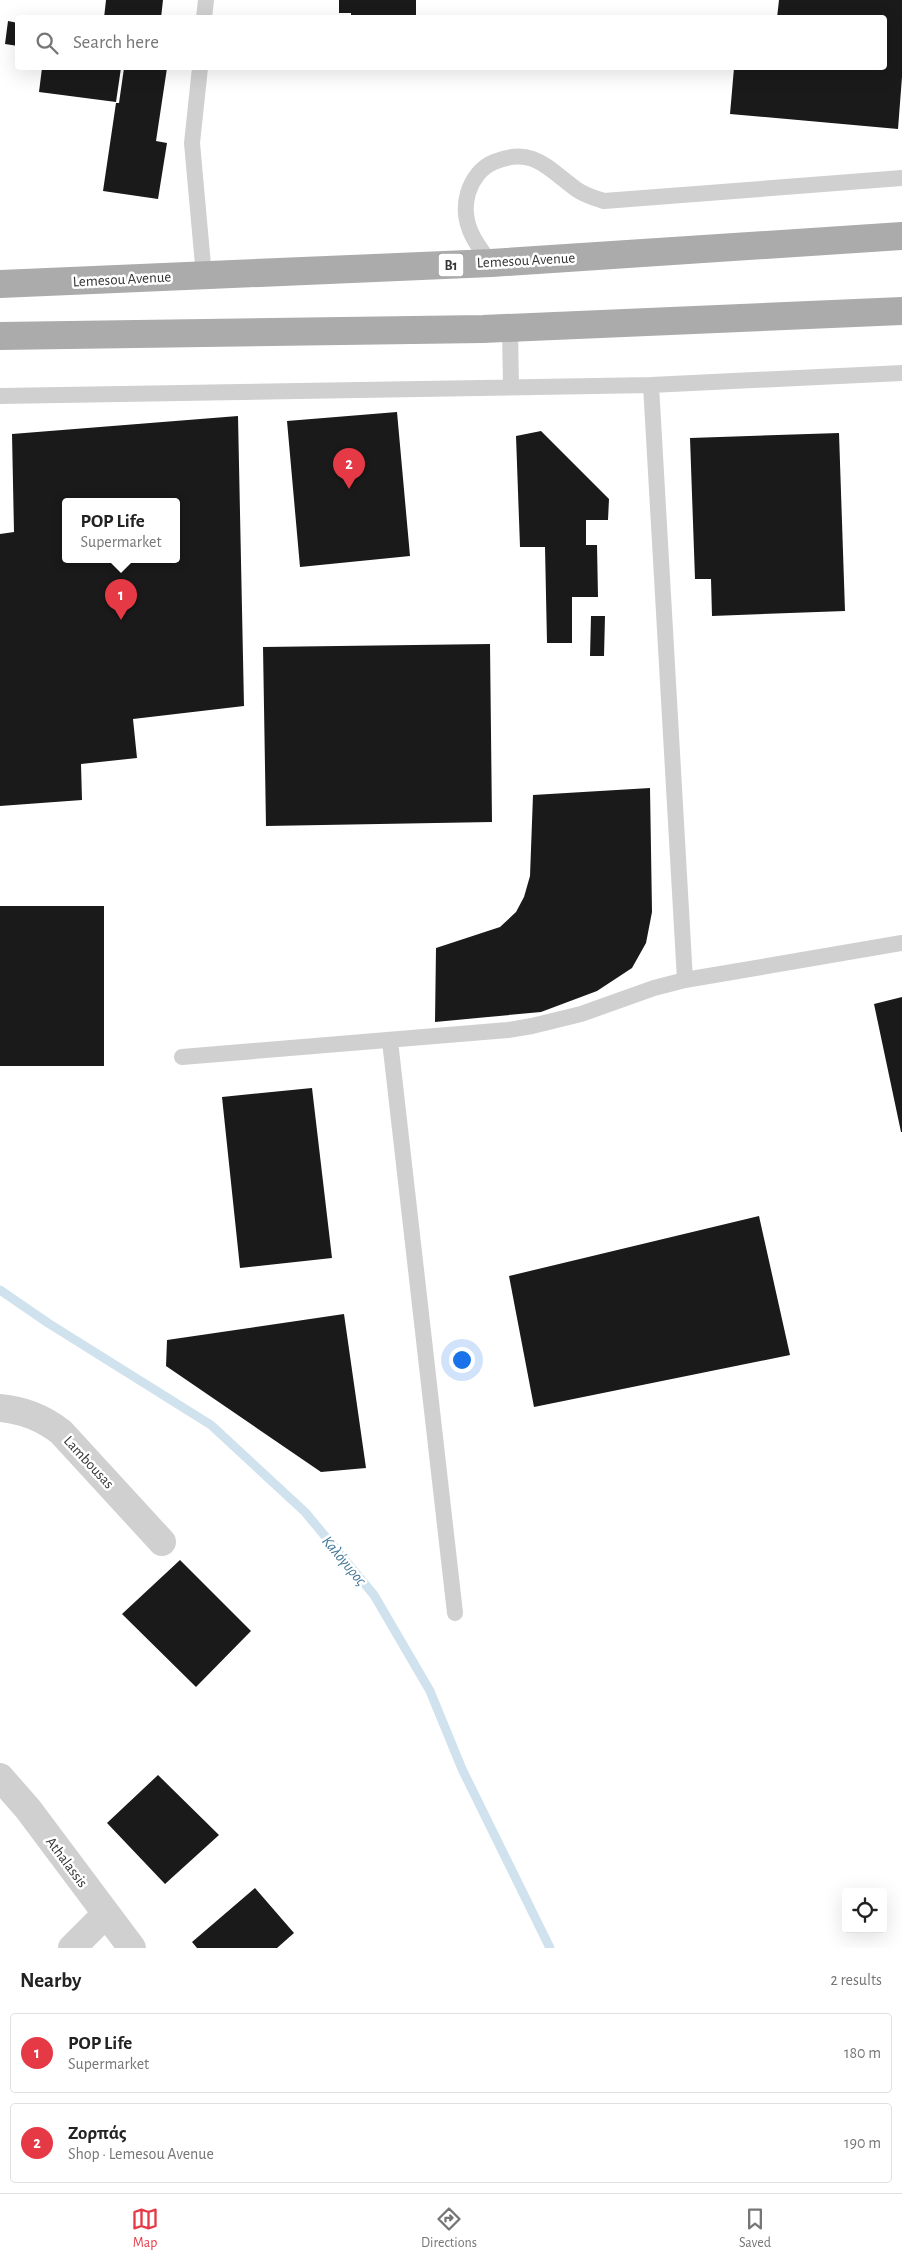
<!DOCTYPE html>
<html lang="en">
<head>
<meta charset="utf-8">
<style>
  :root { --surface:#fff; --page:#f2f2f2; --text:#222; --muted:#767676; --line:#e0e0e0; --accent:#e63946 }
  body { margin:0; font-family:"Alegreya Sans",sans-serif; background:var(--page); color:var(--text) }
  .controls { position:absolute; right:15px; bottom:15px; display:grid; overflow:hidden; border-radius:5px; box-shadow:0 5px 20px #0002 }
  .controls button { width:45px; height:45px; display:grid; place-items:center; padding:0; border:0; border-bottom:1px solid var(--line); background:var(--surface); color:var(--text); font:25px sans-serif }
  .you { position:absolute; left:461px; top:1359px; width:18px; height:18px; margin:-12px; border:4px solid #fff; border-radius:50%; background:#1a73e8; box-shadow:0 0 0 8px #1a73e833 }
  .badge { display:grid; place-items:center; width:32px; height:32px; border-radius:50%; background:var(--accent); color:#fff; font-size:16px; font-weight:700 }
  .pin { position:absolute; translate:-50% -41px; filter:drop-shadow(0 1px 2px #0008) }
  .pin::after { content:''; position:absolute; top:26px; width:18px; height:15px; background:inherit; clip-path:polygon(0 0,100% 0,50% 100%) }
  .popup { position:absolute; left:62px; top:498px; width:118px; height:65px; box-sizing:border-box; display:grid; place-content:center; border-radius:5px; background:var(--surface); filter:drop-shadow(0 1px 4px #0005); font-size:16px; white-space:nowrap; color:var(--muted) }
  .popup b { font-size:19px; color:var(--text) }
  .popup::after { content:''; position:absolute; left:50%; top:100%; margin-left:-10px; border:10px solid transparent; border-top-color:var(--surface) }
  .list { margin:0; padding:0; list-style:none }
  h2 { display:flex; justify-content:space-between; align-items:center; height:65px; margin:0; padding:0 20px; font-size:21px }
  h2 small { font-size:16px; font-weight:400; color:var(--muted) }
  .list li { display:grid; grid-template-columns:32px 1fr auto; gap:15px; align-items:center; box-sizing:border-box; height:80px; margin:0 10px 10px; padding:0 10px; border:1px solid var(--line); border-radius:5px }
  .list b { display:block; font-size:19px; white-space:nowrap }
  .list p { margin:0; font-size:16px; white-space:nowrap; color:var(--muted) }
  .list em { font-size:16px; font-style:normal; color:var(--muted) }
  .icon { flex:none; width:28px; height:28px; fill:none; stroke:currentColor; stroke-width:2; stroke-linecap:round; stroke-linejoin:round }
  .map { position:relative; flex:none; width:902px; height:1948px; overflow:hidden }
  .search { position:absolute; background:var(--surface); box-shadow:0 5px 20px #0002; left:15px; right:15px; top:15px; height:55px; display:flex; align-items:center; gap:12px; box-sizing:border-box; padding:0 18px; border-radius:5px; color:var(--muted); font-size:19px }
  .sheet { height:245px; background:var(--surface) }
  nav { display:flex; justify-content:space-around; align-items:center; box-sizing:border-box; height:70px; border-top:1px solid var(--line); background:var(--surface); font-size:14px; color:var(--muted) }
  nav a { display:grid; justify-items:center; gap:2px }
  nav .on { color:var(--accent) }
  .map>svg:first-child { display:block }
  .lines { fill:none; stroke-linecap:round; stroke-linejoin:round }
  .stream { stroke:#cfe2ee; stroke-width:9 }
  .building { fill:#1a1a1a; fill-rule:evenodd }
  .service { stroke:#d0d0d0; stroke-width:16 }
  .minor { stroke:#d0d0d0; stroke-width:28 }
  .primary { stroke:#ababab; stroke-width:28 }
  .labels { text-anchor:middle; stroke-width:5; stroke-linejoin:round; paint-order:stroke }
  .shield { fill:#fff; stroke:#707070; stroke-width:1 }
  .shield-label { font-size:14px; font-weight:bold; fill:#333 }
  .street-label { font-size:15px; fill:#333; stroke:#fff }
  .water-label { font-size:16px; font-style:italic; fill:#3f7597; stroke:#fff }
</style>
</head>
<body>
<div class="map">
<svg width="902" height="1948" viewBox="0 0 902 1948">
  <rect width="100%" height="100%" fill="#fff"/>
  <g class="lines">
    <path class="stream" d="M0,1290L48,1323L211,1425L305,1512L374,1595L430,1691L462,1769L550,1948"/>
  </g>
  <path class="building" d="M106,0H163L161,18H104Z
    M339,0H416V18H351V13H339Z
    M779,0H902V77L898,129L730,114L734,68H884V18H777Z
    M8,21L18,23V46L5,44Z
    M42,68H121L116,102L39,92Z
    M124,68H167L156,141L167,143L158,199L103,191L116,103H119Z
    M397,412L410,556L300,567L287,421Z
    M238,416L244,706L133,719L137,758L81,764L82,800L0,806V534L14,532L12,434ZM66,501H176V559H66Z
    M541,431L609,499L608,520H586V545H597L598,597H572V643H547L545,547H520L516,436Z
    M839,433L845,611L712,616L711,579H695L690,438Z
    M591,616H605L604,656H590Z
    M490,644L492,822L266,826L263,647Z
    M650,788L652,912L646,943L632,968L597,991L541,1012L435,1022L436,948L500,927L516,912L524,897L530,876L533,795Z
    M0,906H104V1066H0Z
    M902,997V1132H901L874,1004Z
    M312,1088L332,1258L240,1268L222,1097Z
    M759,1216L790,1355L534,1407L509,1276Z
    M344,1314L366,1468L321,1472L166,1366L167,1340Z
    M180,1560L251,1631L196,1687L122,1614Z
    M158,1775L219,1835L165,1884L107,1823Z
    M255,1888L294,1933L277,1948H197L192,1942Z"/>
  <g class="lines">
    <path class="service" d="M204,18L206,0
      M200,68L192,143L204,276
      M491,263C474,242 460,221 468,193C472,180 481,167 494,162C533,146 547,168 576,189C584,195 594,198 604,201L902,178
      M510,328L511,387
      M651,385L685,980
      M0,396L651,385L902,373
      M390,1041L455,1613
      M182,1057L508,1030L532,1026L581,1014L654,988L685,980L902,943"/>
    <path class="minor" d="M0,1408C23,1410 43,1418 61,1432L162,1542
      M0,1777L28,1809L132,1948
      M72,1948L106,1914"/>
    <path class="primary" d="M0,284L491,263L902,236
      M0,336L483,329L902,311"/>
  </g>
  <g class="labels">
    <rect class="shield" x="438.5" y="253.5" width="25" height="23" rx="4"/>
    <g class="shield-label">
      <text x="451" y="270">B1</text>
    </g>
    <g class="street-label">
      <text transform="translate(526 260) rotate(-3)" y="5">Lemesou Avenue</text>
      <text transform="translate(122 279) rotate(-3)" y="5">Lemesou Avenue</text>
      <text transform="translate(89 1462) rotate(47)" y="5">Lambousas</text>
      <text transform="translate(67 1862) rotate(53)" y="5">Athalassis</text>
    </g>
    <g class="water-label">
      <text transform="translate(345 1560) rotate(50)" y="6">Καλόγυρος</text>
    </g>
  </g>
</svg>
<div class="controls">
<button><svg class="icon" aria-label="locate" viewBox="0 0 24 24"><circle cx="12" cy="12" r="6"/><path d="M12 2v4M12 18v4M2 12h4M18 12h4"/></svg></button>
</div>
<div class="you"></div>
<div class="pin badge" style="left:121px;top:620px">1</div>
<div class="popup"><b>POP Life</b>Supermarket</div>
<div class="pin badge" style="left:349px;top:489px">2</div>
<div class="search"><svg class="icon" aria-label="search" viewBox="0 0 24 24"><circle cx="10" cy="10" r="6"/><path d="M15 15l6 6"/></svg>Search here</div>
</div>
<section class="sheet">
<h2>Nearby<small>2 results</small></h2>
<ul class="list">
<li><span class="badge">1</span><div><b>POP Life</b><p>Supermarket</p></div><em>180 m</em></li>
<li><span class="badge">2</span><div><b>Ζορπάς</b><p>Shop · Lemesou Avenue</p></div><em>190 m</em></li>
</ul>
</section>
<nav>
<a class="on"><svg class="icon" aria-label="map" viewBox="0 0 24 24"><path d="M3 6l6-2 6 2 6-2v14l-6 2-6-2-6 2zM9 4v14M15 6v14"/></svg>Map</a>
<a><svg class="icon" aria-label="directions" viewBox="0 0 24 24"><path d="M12 3l9 9-9 9-9-9zM9 14v-3h6M13 9l2 2-2 2"/></svg>Directions</a>
<a><svg class="icon" aria-label="saved" viewBox="0 0 24 24"><path d="M7 4h10v16l-5-4-5 4z"/></svg>Saved</a>
</nav>
</body>
</html>
